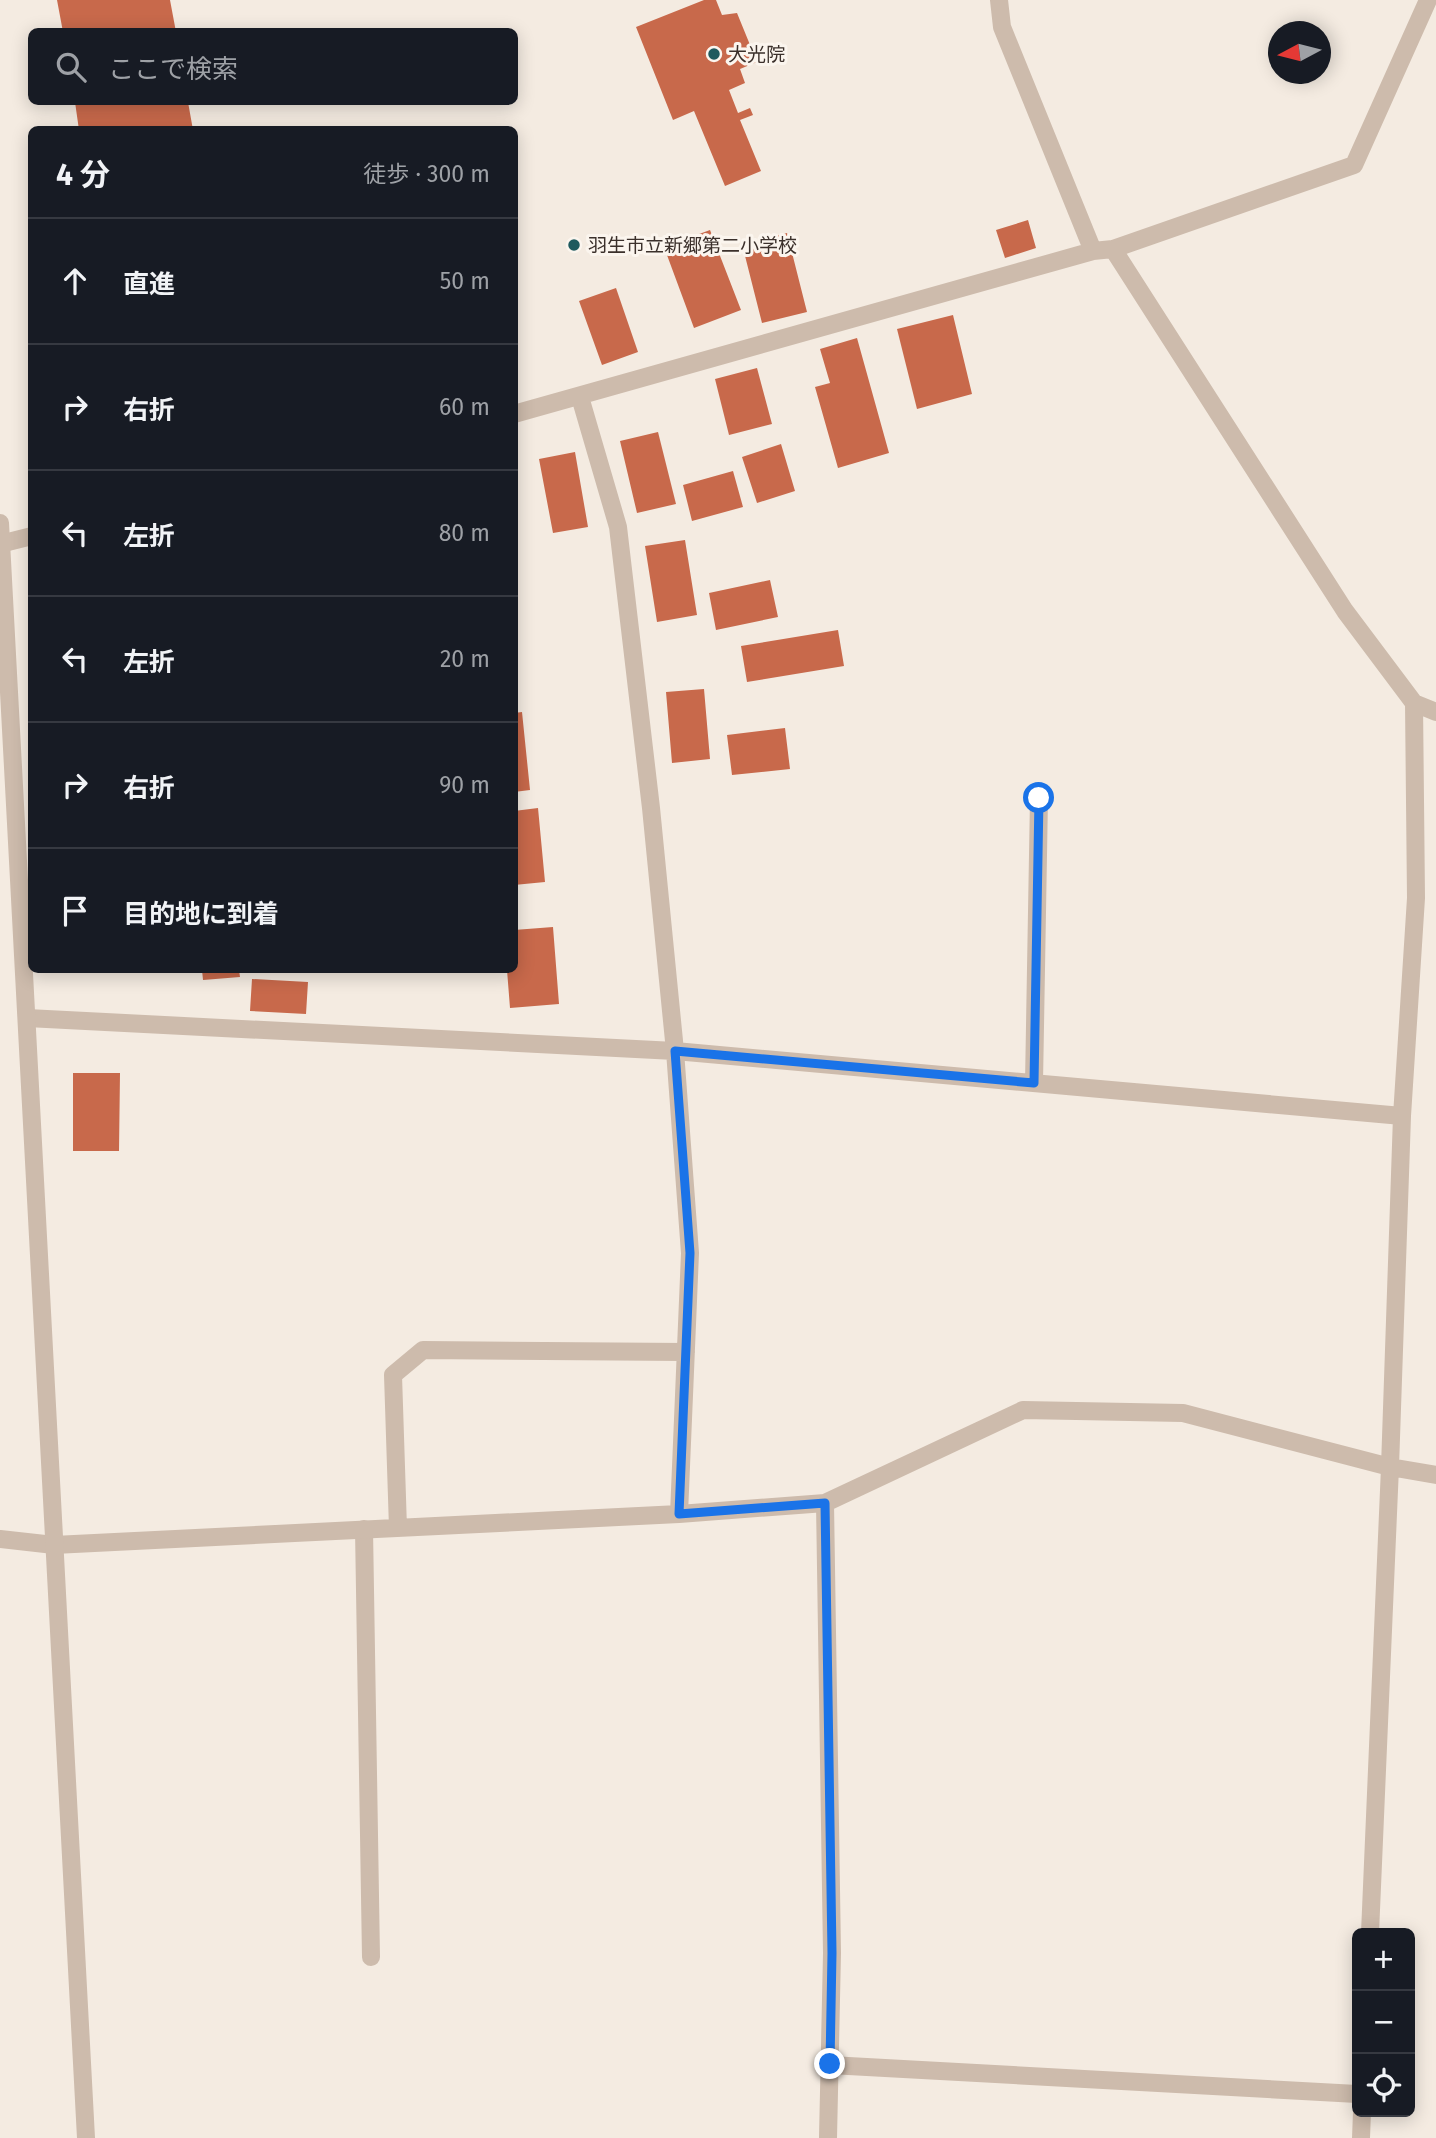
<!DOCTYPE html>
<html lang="ja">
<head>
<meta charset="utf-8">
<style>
  :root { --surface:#171b24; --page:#242831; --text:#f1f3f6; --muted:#9ea1a6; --line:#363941 }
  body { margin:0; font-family:"Fira Sans","Noto Sans JP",sans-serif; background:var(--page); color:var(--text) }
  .controls { position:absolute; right:21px; bottom:21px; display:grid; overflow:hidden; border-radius:10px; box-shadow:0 4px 18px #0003 }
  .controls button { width:63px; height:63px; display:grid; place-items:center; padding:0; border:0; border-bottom:2px solid var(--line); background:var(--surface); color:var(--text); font:35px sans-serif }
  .compass { position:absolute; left:1268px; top:21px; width:63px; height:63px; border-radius:50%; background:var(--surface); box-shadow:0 4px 18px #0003; rotate:263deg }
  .stop { position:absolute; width:21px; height:21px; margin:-16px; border:5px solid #1a73e8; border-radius:50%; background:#fff }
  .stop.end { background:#1a73e8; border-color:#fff; box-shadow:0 2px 7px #0008 }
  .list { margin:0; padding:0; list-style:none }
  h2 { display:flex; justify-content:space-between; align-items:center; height:91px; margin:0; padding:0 28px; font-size:30px }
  h2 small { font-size:23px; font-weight:400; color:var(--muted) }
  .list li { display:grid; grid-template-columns:46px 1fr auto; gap:21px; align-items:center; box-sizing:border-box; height:126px; padding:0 28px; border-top:2px solid var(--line) }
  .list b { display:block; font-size:26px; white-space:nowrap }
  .list em { font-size:23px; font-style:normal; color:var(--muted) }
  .icon { flex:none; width:38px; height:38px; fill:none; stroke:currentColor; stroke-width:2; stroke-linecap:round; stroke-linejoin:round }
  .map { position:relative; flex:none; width:1436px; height:2138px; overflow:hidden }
  .search { position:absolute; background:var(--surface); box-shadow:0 4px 18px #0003; left:28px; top:28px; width:490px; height:77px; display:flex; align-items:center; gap:18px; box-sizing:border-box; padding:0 24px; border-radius:10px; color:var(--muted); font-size:26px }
  .panel { position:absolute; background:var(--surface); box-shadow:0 4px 18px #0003; left:28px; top:126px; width:490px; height:847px; border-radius:10px }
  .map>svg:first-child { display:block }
  .building { fill:#c8694b }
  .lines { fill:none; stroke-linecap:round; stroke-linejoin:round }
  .service { stroke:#cdbbac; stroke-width:18 }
  .minor { stroke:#cdbbac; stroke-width:18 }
  .tertiary { stroke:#cdbbac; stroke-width:18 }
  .route { stroke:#1a73e8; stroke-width:9 }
  .poi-dot { fill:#1f5a5e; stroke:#fbf5ee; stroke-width:2.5 }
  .labels { text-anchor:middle; stroke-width:6; stroke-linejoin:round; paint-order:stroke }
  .poi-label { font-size:19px; fill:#3b302b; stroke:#fbf5ee; text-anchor:start }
</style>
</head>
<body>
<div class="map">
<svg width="1436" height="2138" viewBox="0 0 1436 2138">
  <rect width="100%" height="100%" fill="#f4ebe1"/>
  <path class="building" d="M57,0H170L176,32H63Z
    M704,0H716L722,15L737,13L757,62L740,69L745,83L729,90L738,113L750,108L753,115L740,120L761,171L725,186L694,111L673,120L636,27Z
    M75,102H188L193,130H79Z
    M1028,220L1036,248L1005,258L996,230Z
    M710,230L741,310L694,328L664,247Z
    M787,233L807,312L762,323L742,244Z
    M616,288L638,352L602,365L579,301Z
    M953,315L972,394L917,409L897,329Z
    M857,338L889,453L838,468L815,387L830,383L820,349Z
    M757,368L772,424L729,435L715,379Z
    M658,432L676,504L637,513L620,441Z
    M781,444L795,491L757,503L742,457Z
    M575,452L588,527L553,533L539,459Z
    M733,471L743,507L692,521L683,485Z
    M685,540L697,615L657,622L645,546Z
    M770,580L778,617L716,630L709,593Z
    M838,630L844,666L747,682L741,646Z
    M704,689L710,759L672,763L666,692Z
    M522,712L530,790L514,792V713Z
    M785,728L790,769L732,775L727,735Z
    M538,808L545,882L514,885V811Z
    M553,927L559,1004L510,1008L507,970H514V930Z
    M202,970H239L240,977L203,980Z
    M252,979L308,982L306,1014L250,1011Z
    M73,1073H120L119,1151H73Z"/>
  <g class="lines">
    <path class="service" d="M364,1529L371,1957"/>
    <path class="minor" d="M999,0L1002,27L1093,251L1113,249L1345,611L1414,703L1416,898L1402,1116
      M1113,249L1354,165L1428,0
      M580,397L618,527L651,808L675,1051L690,1253L679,1514L825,1503L832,1953L828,2138
      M514,414L1093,251
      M0,544L32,536
      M1414,703L1436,712
      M27,1018L675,1051L1402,1116L1390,1467L1370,1933
      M1034,1083L1039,798
      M825,1503L1023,1410L1183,1413L1390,1467L1436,1475
      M398,1528L393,1375L423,1350L686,1352
      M0,1539L54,1545L679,1514
      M830,2065L1357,2094
      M1361,2138L1362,2112"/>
    <path class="tertiary" d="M0,523L86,2138"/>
  </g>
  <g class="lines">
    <path class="route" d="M830,2064L832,1953L825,1503L679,1514L690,1253L675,1051L1034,1083L1039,798"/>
  </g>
  <g class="poi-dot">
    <circle cx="714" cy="54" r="7"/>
    <circle cx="574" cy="245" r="7"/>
  </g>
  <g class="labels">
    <g class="poi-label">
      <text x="728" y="61">大光院</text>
      <text x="588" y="252">羽生市立新郷第二小学校</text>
    </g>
  </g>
</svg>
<div class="controls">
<button>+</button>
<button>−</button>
<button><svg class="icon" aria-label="locate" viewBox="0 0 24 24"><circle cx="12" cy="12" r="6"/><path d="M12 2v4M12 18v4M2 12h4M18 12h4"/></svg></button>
</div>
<svg class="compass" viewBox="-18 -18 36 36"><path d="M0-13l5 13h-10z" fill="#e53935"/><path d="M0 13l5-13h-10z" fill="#9ea1a6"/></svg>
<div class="stop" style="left:1039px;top:798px"></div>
<div class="stop end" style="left:830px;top:2064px"></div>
<div class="search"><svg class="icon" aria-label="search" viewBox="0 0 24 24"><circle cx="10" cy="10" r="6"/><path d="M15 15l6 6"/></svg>ここで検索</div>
<section class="panel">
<h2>4 分<small>徒歩 · 300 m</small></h2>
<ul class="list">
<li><svg class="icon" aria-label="ahead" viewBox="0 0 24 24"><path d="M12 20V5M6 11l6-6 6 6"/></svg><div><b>直進</b></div><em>50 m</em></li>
<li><svg class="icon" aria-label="right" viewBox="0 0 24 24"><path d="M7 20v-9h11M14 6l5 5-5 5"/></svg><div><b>右折</b></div><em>60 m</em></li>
<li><svg class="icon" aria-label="left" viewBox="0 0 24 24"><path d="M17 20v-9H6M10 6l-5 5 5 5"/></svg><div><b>左折</b></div><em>80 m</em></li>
<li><svg class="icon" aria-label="left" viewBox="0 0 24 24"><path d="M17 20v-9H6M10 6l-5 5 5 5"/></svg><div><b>左折</b></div><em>20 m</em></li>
<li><svg class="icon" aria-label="right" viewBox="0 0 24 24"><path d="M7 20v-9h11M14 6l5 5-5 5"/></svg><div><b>右折</b></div><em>90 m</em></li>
<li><svg class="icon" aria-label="arrive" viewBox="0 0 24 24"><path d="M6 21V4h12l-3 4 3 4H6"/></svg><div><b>目的地に到着</b></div></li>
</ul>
</section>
</div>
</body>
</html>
